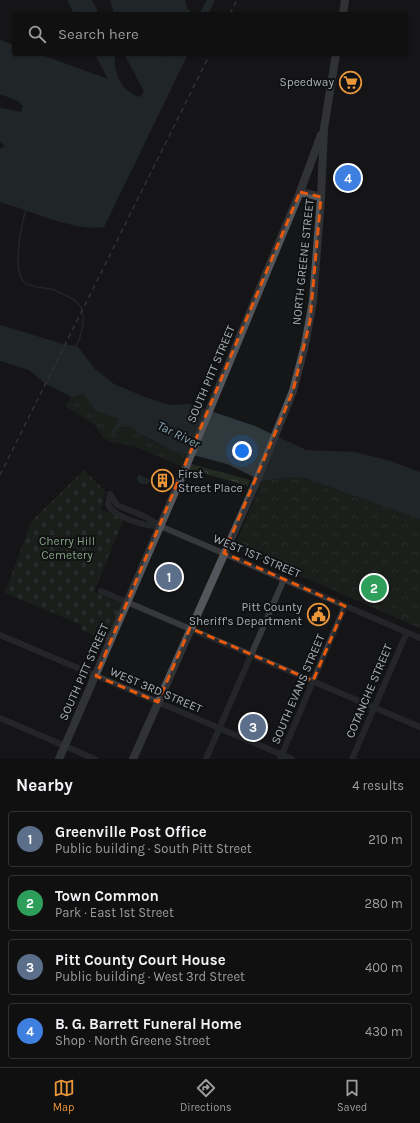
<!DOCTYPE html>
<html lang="en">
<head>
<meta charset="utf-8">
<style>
  :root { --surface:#101011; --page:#19191a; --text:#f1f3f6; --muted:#9c9d9f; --line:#303031; --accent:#ea963b }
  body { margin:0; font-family:Karla,sans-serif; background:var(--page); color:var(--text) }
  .you { position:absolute; left:242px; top:451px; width:14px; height:14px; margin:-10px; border:3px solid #fff; border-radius:50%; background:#1a73e8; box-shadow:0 0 0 6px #1a73e833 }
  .badge { display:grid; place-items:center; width:26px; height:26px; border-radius:50%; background:var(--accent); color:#fff; font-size:13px; font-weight:700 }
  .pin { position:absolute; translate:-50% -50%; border:2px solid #fff; box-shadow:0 1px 4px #0006 }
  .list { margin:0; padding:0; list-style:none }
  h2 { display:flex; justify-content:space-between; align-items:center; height:52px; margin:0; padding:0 16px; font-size:17px }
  h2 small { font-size:13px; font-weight:400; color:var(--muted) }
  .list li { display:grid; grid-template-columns:26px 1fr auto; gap:12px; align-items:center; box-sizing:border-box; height:56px; margin:0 8px 8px; padding:0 8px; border:1px solid var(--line); border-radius:4px }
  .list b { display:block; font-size:15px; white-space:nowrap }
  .list p { margin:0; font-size:13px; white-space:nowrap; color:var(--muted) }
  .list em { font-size:13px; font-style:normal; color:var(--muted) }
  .icon { flex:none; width:22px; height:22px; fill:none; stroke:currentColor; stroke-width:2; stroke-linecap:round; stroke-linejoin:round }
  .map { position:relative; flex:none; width:420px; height:759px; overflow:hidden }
  .search { position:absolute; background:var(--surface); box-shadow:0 1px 3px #0004; left:12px; right:12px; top:12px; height:44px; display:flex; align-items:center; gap:10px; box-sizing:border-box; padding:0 14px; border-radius:4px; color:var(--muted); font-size:15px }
  .sheet { height:308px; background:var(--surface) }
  nav { display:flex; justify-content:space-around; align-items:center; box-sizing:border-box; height:56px; border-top:1px solid var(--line); background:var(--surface); font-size:11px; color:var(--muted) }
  nav a { display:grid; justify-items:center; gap:2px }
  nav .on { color:var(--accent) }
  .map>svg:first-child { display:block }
  .grass { fill:url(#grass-tufts) }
  .forest { fill:url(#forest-crowns) }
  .cemetery { fill:url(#cemetery-stones) }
  .water { fill:#2e383d }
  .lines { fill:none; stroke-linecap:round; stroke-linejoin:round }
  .stream { stroke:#2e383d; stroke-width:1.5 }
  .minor { stroke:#37383c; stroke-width:6 }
  .major { stroke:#53565b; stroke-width:8 }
  .rail { stroke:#4e5055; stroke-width:1.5; stroke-dasharray:5 4; stroke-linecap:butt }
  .marked { fill:none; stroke:#e8590c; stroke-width:3; stroke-dasharray:8 5; stroke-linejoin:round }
  .labels { text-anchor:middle; stroke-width:4; stroke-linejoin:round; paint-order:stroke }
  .poi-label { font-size:12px; fill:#a8afb7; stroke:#101112; text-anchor:end }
  .street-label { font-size:12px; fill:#a8afb7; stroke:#101112 }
  .park-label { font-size:12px; fill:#82a180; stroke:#101112 }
  .water-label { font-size:13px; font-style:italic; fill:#80a1b0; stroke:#101112 }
</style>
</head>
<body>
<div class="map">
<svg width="420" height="759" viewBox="0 0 420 759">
  <defs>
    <pattern id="grass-tufts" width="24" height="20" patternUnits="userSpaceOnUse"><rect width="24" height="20" fill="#222a22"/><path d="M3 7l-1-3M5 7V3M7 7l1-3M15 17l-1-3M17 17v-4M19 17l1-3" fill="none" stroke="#3f4640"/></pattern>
    <pattern id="forest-crowns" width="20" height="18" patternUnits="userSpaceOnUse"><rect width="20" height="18" fill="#222a22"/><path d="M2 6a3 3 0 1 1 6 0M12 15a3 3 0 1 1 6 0" fill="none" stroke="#3f4640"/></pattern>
    <pattern id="cemetery-stones" width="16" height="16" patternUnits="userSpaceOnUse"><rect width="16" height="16" fill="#222a22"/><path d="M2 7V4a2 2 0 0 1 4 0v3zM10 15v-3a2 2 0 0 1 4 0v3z" fill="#3f4640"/></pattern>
  </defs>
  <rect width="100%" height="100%" fill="#151617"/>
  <path class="grass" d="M82,394C88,396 88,402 92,406C100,413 109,413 118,418L120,426L124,424H127C144,438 165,450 186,454L181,466L134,446L112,442L103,438L95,425L65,406L72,397Z"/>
  <path class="forest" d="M191,464L250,480L248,486L206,474H188L187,470Z
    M294,477L323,483L420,519V628L234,547L262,481Z"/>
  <path class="cemetery" d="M84,470L106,492L101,510L124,518L94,592L123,604L107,642L81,629L82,625L5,593L31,522Z"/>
  <path class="water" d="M67,0H92L99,14H74Z
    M110,0H185L187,8L193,14H114Z
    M207,0H215L208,14H199Z
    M0,40L14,45V54H39L108,79L95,54H115C113,72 121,92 140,97L144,91L124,54H161L165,57L169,54H188L104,227C75,232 29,210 0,202V149L5,146L0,142V108L21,112L23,106L18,101L0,94Z
    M0,325L63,344L77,346L95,369L114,384L145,397L169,405L190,404L255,426L306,450L354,452L387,460L420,472V519L308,479L293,477L262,481L227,464L197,456L174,452L139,433L127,424L122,425L112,435V431L119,420L118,418L96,411L84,395L82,394L72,397L46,384L29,370L0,361Z
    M139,475L150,480L148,484H141L137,479Z"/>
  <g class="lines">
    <path class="stream" d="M26,209C22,223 11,272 25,283C32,288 43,287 51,289C59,292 75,298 80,306C87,318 81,337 76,347"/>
    <path class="minor" d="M110,494L117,505L146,517L160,526L420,638
      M110,494L108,504C112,517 148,527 160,526
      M101,591L420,727
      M0,635L292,759
      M0,718L95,759
      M206,759L284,579
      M280,759L345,606
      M352,759L407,632"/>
    <path class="major" d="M343,14L345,0
      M300,192L321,197
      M59,759L185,469L300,192L321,135
      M133,759L255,485L293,391L305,345L313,301L321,197L324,128L336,54"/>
    <path class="rail" d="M230,14L237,0
      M0,475L210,54"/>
  </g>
  <path d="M0 0H420V759H0ZM300,192L321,197L310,321L293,391L224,553L345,606L313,681L190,628L158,702L96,676Z" fill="#151617" fill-opacity=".55" fill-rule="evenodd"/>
  <path class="marked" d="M300,192L321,197L310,321L293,391L224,553L345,606L313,681L190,628L158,702L96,676Z"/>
  <defs>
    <symbol id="supermarket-ring" viewBox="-11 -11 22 22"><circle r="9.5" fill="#101112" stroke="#ea963b" stroke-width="1.5"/><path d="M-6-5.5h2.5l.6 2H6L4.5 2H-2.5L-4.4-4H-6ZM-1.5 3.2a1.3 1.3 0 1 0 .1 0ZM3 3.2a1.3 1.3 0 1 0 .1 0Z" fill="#ea963b"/></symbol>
    <symbol id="building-ring" viewBox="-11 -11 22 22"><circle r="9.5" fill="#101112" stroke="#ea963b" stroke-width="1.5"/><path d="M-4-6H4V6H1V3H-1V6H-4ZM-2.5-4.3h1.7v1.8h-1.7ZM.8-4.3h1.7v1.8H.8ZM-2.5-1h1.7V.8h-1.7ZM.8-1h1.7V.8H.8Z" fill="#ea963b"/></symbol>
    <symbol id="civic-ring" viewBox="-11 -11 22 22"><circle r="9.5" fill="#101112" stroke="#ea963b" stroke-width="1.5"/><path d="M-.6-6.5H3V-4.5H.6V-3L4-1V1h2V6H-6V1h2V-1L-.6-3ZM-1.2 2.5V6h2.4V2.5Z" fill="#ea963b"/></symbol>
  </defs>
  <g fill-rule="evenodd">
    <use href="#supermarket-ring" x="338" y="70" width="25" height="25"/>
    <use href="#building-ring" x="150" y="468" width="25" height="25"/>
    <use href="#civic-ring" x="306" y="602" width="25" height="25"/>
  </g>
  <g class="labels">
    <g class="poi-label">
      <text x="334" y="86">Speedway</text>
      <text x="178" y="478" text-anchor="start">First<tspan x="178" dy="14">Street Place</tspan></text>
      <text x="302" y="611">Pitt County<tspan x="302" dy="14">Sheriff's Department</tspan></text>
    </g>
    <g class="street-label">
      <text transform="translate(303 262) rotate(-84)" y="4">NORTH GREENE STREET</text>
      <text transform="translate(211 374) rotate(-67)" y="4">SOUTH PITT STREET</text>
      <text transform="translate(257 556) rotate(23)" y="4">WEST 1ST STREET</text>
      <text transform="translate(84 672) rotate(-66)" y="4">SOUTH PITT STREET</text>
      <text transform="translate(298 689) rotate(-67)" y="4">SOUTH EVANS STREET</text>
      <text transform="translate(156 690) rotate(23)" y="4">WEST 3RD STREET</text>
      <text transform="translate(369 691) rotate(-67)" y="4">COTANCHE STREET</text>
    </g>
    <g class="park-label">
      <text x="67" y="545">Cherry Hill<tspan x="67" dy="14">Cemetery</tspan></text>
    </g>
    <g class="water-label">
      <text transform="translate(179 434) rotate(26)" y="5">Tar River</text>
    </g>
  </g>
</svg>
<div class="you"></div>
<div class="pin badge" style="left:169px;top:577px;background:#5c6f8a">1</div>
<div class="pin badge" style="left:374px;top:588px;background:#2e9e5b">2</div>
<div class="pin badge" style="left:253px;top:727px;background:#5c6f8a">3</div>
<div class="pin badge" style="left:348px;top:178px;background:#3f7fe0">4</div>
<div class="search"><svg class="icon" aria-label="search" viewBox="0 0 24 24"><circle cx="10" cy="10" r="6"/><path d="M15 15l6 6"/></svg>Search here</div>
</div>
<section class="sheet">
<h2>Nearby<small>4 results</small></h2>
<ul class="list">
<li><span class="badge" style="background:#5c6f8a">1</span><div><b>Greenville Post Office</b><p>Public building · South Pitt Street</p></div><em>210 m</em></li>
<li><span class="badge" style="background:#2e9e5b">2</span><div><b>Town Common</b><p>Park · East 1st Street</p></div><em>280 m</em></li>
<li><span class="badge" style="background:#5c6f8a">3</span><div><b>Pitt County Court House</b><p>Public building · West 3rd Street</p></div><em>400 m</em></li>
<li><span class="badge" style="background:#3f7fe0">4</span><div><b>B. G. Barrett Funeral Home</b><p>Shop · North Greene Street</p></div><em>430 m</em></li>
</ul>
</section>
<nav>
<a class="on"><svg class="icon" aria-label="map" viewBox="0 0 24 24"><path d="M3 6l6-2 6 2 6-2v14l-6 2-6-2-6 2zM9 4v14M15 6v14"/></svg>Map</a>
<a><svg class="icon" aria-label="directions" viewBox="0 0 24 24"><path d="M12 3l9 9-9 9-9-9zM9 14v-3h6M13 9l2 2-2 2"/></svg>Directions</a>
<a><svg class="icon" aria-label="saved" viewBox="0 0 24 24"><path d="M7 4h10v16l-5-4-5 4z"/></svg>Saved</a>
</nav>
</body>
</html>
